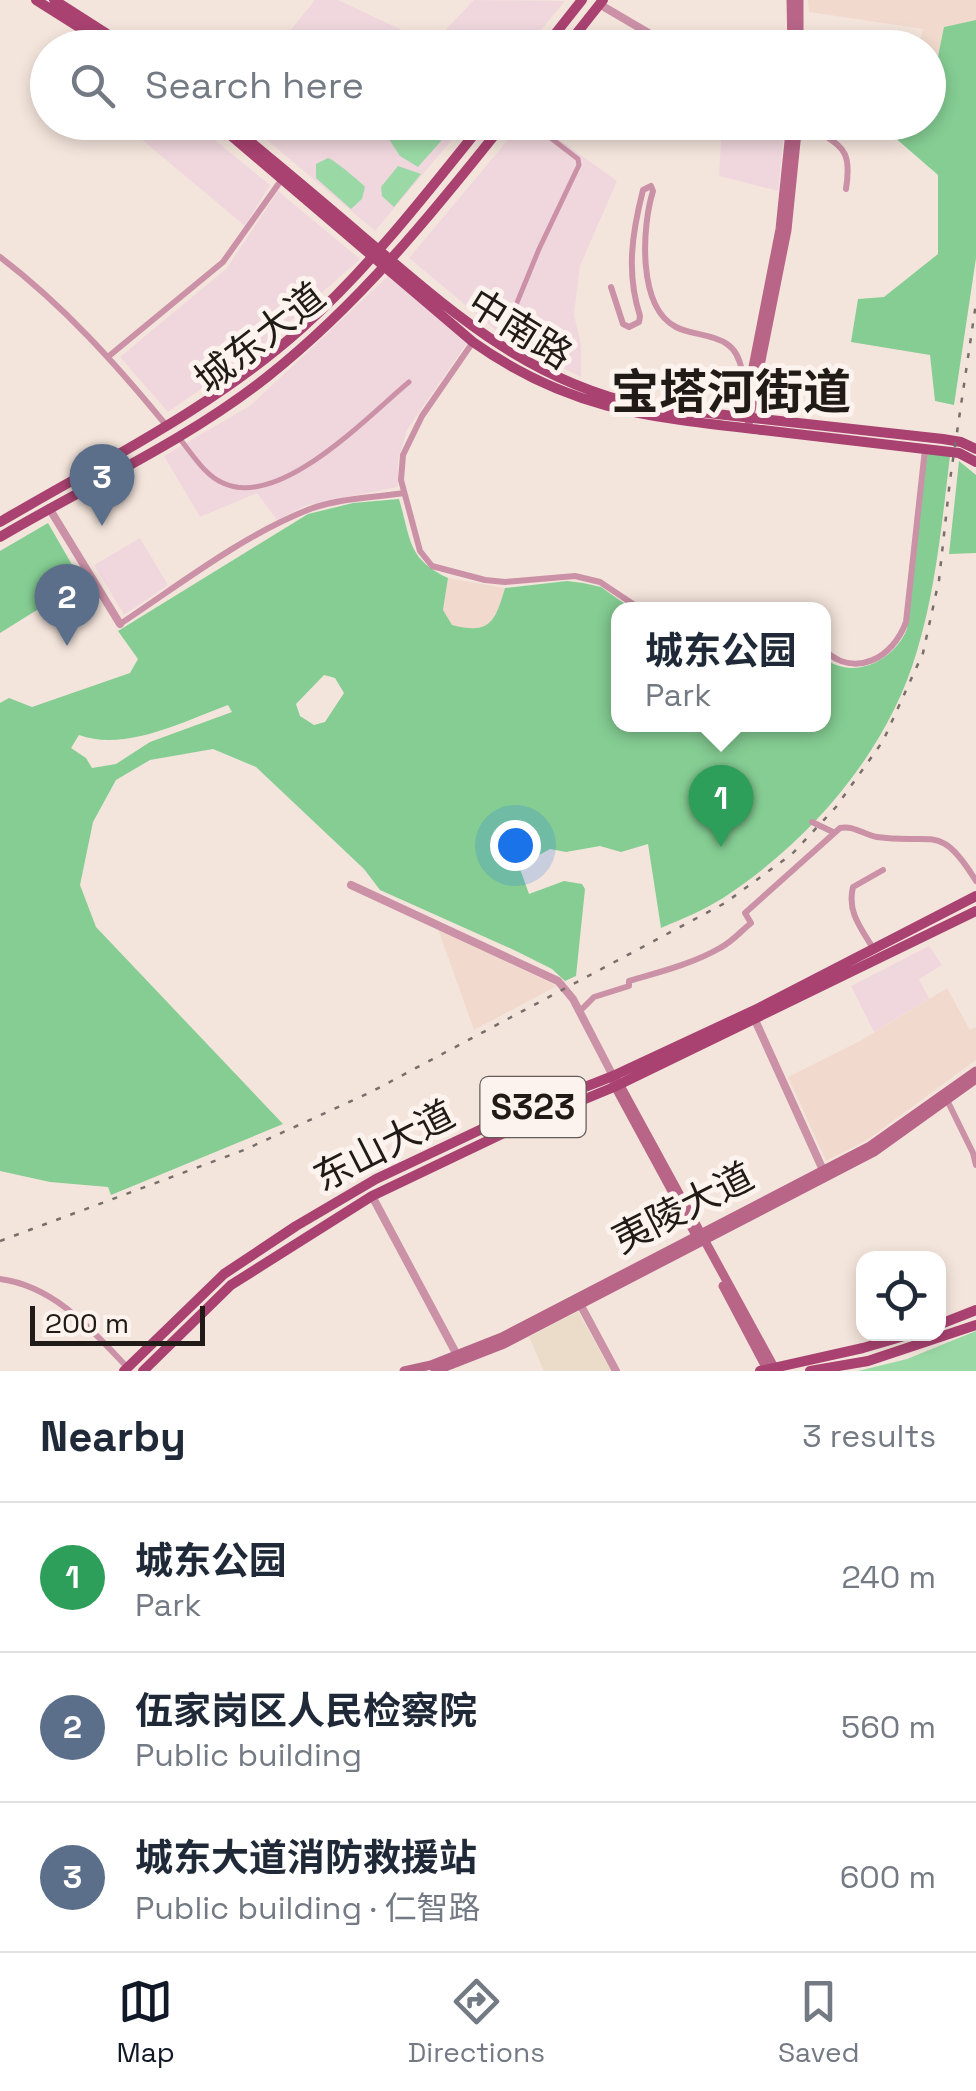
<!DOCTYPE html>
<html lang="en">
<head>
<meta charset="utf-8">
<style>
  :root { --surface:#fff; --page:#f2f2f3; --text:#1f2937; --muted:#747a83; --line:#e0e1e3; --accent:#111827 }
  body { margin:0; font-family:"Space Grotesk","Noto Sans SC",sans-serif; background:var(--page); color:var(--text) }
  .controls { position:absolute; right:30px; bottom:30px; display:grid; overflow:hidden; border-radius:20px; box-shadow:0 5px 15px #0003 }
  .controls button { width:90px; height:90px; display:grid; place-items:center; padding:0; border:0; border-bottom:2px solid var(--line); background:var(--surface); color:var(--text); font:50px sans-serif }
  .scale { position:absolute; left:30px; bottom:25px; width:175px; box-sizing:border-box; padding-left:10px; border:5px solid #211b18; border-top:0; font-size:28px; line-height:35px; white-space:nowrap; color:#211b18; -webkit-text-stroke:8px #fdf3ee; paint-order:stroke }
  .you { position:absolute; left:515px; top:845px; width:35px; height:35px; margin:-25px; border:8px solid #fff; border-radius:50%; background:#1a73e8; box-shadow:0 0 0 15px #1a73e833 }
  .badge { display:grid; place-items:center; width:65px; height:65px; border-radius:50%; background:var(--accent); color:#fff; font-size:32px; font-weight:700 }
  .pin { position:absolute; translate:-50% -82px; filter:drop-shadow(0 2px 5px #0008) }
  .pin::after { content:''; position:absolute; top:52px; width:35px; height:30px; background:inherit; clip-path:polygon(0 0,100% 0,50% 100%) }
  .popup { position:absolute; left:611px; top:602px; width:220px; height:130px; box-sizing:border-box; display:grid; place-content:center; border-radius:20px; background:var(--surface); filter:drop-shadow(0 2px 8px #0005); font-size:32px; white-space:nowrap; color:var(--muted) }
  .popup b { font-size:38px; color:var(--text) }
  .popup::after { content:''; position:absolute; left:50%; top:100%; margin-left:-20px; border:20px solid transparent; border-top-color:var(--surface) }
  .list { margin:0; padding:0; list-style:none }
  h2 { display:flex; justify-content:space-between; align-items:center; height:130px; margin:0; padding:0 40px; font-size:42px }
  h2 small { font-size:32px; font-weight:400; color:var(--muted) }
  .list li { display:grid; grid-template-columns:65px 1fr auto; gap:30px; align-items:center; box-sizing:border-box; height:150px; padding:0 40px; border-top:2px solid var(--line) }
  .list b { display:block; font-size:38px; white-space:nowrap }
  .list p { margin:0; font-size:32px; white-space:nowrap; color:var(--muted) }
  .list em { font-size:32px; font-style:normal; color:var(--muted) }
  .icon { flex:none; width:55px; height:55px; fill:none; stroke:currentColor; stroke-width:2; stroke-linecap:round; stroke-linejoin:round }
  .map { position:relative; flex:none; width:976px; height:1371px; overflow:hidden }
  .search { position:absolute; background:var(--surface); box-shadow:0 5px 15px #0003; left:30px; right:30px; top:30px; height:110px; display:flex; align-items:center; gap:25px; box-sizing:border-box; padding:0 35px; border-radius:55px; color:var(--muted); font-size:38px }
  .sheet { height:580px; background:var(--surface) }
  nav { display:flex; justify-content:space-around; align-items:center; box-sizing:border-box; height:140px; border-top:2px solid var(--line); background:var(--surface); font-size:28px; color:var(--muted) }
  nav a { display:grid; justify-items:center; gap:5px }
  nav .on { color:var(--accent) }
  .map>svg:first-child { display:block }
  .commercial { fill:#f0d7de }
  .built { fill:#f1dacd }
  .medical { fill:#ebdcc9 }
  .green { fill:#9ad9a5 }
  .forest { fill:#85cd93; fill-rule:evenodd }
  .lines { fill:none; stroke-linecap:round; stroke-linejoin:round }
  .pedestrian { stroke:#cb91a7; stroke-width:5 }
  .minor { stroke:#cb91a7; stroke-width:6 }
  .tertiary { stroke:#cb91a7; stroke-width:8 }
  .secondary { stroke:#b86588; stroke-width:9 }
  .primary { stroke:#a94271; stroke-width:10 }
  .rail { stroke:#796f6a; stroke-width:2.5; stroke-dasharray:5 10; stroke-linecap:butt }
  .labels { text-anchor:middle; stroke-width:10; stroke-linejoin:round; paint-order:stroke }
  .shield { fill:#fdf3ee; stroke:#635c58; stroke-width:2.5 }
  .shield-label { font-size:35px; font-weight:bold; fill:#211b18 }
  .street-label { font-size:38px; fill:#211b18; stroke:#fdf3ee }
  .district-label { font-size:48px; font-weight:bold; fill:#211b18; stroke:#fdf3ee }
</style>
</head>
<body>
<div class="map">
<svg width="976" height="1371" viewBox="0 0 976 1371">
  <rect width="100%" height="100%" fill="#f4e5dc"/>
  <path class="commercial" d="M315,0H338L432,44L474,0L565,1L527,47H277Z
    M122,123H194L270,185L245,226Z
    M247,123H466L375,231Z
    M522,123H536L617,181L580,266L574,315L581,344V377L511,343L409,258Z
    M722,123H785L778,191L719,176Z
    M278,191L360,259L260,348L168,412L120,357L227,268Z
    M388,276L467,343L407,430L398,460V487L307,505L277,520L257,493L200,517L164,456L251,405Z
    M140,538L168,585L124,615L94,565Z
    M929,946L942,965L919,979L929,999L874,1032L851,986Z"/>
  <path class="built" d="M808,0H976V20L944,27L933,82L929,81L928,48L918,47L923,29L809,12Z
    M448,578L505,588L497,614L487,627L469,630L452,625L447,619L443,610Z
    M438,929L557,986L474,1030Z
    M947,988L970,1030L976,1027V1060L867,1140L826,1161L788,1077L860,1041Z"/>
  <path class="medical" d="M578,1311L611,1371H544L529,1337Z"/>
  <path class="green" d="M424,122L437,132L441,141L418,167L400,156L379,124Z
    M328,158C333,159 361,182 365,187L362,199L351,209L316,178V164Z
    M398,166L421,174L394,207L382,196L381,187Z
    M976,1331V1371H858L907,1359Z"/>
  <path class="forest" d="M976,20V258L954,405L935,401L930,355L851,342L858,299L884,297L938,254V175L893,136L889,123L928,122L929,81H933L944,27Z
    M926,453L950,456C942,522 936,588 917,651C887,753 810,841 723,898C704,910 682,919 661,928L648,844L621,852L600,846L566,852L550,849L519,866L529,894L564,881L582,884L585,889L576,976L565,981L552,969L514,950L380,890L364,869L256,767L213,749L150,760L116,780L93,822L80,885L96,927L283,1124L111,1195L108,1187L50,1182L0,1171V703L9,698L32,707L130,673L138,659L118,631L308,514L353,503L399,499C411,539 407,559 448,578L443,610L452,625C490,635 495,622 505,588L567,581L583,583L601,587L632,609L618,610V724H824V658C853,681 894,661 907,629ZM324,675L335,678L344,693L325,722L314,725L300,716L296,704ZM228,705L232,712L150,742L116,764L92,768L86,758L71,748L79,735C126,752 184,721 228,705Z
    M959,461L976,475V553L949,554Z
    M48,523L82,582L0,633V551Z"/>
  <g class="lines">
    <path class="pedestrian" d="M500,344L539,249L579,165L578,159L530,122
      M179,438C192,453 204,475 223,483C280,510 369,415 409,382"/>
    <path class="minor" d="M806,122C839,148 853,144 846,189
      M0,257C64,306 115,363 166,425
      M611,287L623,324L629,327L639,322L640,316C626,273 632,233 643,190L651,186L653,191C642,226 637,307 676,327C691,335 713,334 727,344C748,358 743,396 743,417
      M473,342L422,416L403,455L401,480L420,551L432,566L485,580L505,582L575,576L600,582L642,610
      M109,356L223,262L282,179
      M120,624C179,585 239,538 305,511C336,498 372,498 404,493
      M824,650C855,679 893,658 906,622L925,449
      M812,822L833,832
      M873,948C860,927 847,911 853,887L883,870
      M580,1011L594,997L629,986V981C660,972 692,964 720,948C732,942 740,932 751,923L745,913L840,828C854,825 864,835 877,837C934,845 940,822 976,881
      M947,1100L973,1153L976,1165
      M0,1279C54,1286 91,1329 127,1367"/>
    <path class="tertiary" d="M599,4L674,48
      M49,508L120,624
      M351,885L558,981L573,999L613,1076
      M755,1020L823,1170
      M372,1196L457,1355
      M580,1304L616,1371"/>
    <path class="secondary" d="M791,0L792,48
      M799,0V48
      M753,367L780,229L791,122
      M749,421L787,230L798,122
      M618,1082L776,1371
      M614,1084L697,1237
      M723,1286L768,1371
      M404,1371L431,1365L502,1337L870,1146L976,1071
      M435,1371L504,1344L874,1152L976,1079"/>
    <path class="primary" d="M36,0L112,48
      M54,0L129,48
      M544,48L582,0
      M565,48L603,0
      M215,122L473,342C569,410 649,417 762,430C827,438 893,445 959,453L976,462
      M227,122C272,160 317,197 361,235C451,311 525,380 644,406L943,439L961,442L976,449
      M0,522C102,462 213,408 302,328C370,267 426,194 484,122
      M0,537C88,485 186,441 267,377C359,304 432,214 505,122
      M938,1325L976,1310
      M124,1371L224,1274L296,1226L376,1179L501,1120L613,1076L759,1008L976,896
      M143,1371L231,1285L372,1196L506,1132L614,1087L976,911
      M760,1371L863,1348L911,1334
      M810,1371L868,1361L976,1325"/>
    <path class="rail" d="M0,1241L244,1150L371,1092L725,903L792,854L836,807L883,741L923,653L939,580L950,480L976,303"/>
  </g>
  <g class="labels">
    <rect class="shield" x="480.5" y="1077" width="105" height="60" rx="8"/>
    <g class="shield-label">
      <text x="533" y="1119">S323</text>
    </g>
    <g class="street-label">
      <text transform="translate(520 329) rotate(32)" y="13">中南路</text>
      <text transform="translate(260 338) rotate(-38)" y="13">城东大道</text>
      <text transform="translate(384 1146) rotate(-27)" y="13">东山大道</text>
      <text transform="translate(683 1208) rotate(-27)" y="13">夷陵大道</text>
    </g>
    <g class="district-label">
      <text x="731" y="409">宝塔河街道</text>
    </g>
  </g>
</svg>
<div class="controls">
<button><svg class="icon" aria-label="locate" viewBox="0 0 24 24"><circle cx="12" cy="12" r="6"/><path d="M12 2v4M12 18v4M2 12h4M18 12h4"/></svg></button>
</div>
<div class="scale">200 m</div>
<div class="you"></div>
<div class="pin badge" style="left:721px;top:847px;background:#2e9e5b">1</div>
<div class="popup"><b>城东公园</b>Park</div>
<div class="pin badge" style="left:67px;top:646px;background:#5c6f8a">2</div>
<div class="pin badge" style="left:102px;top:526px;background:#5c6f8a">3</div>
<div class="search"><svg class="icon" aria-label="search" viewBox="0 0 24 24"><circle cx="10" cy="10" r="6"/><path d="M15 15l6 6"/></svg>Search here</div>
</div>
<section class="sheet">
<h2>Nearby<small>3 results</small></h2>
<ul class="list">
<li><span class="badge" style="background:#2e9e5b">1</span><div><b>城东公园</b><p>Park</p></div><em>240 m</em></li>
<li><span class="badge" style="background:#5c6f8a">2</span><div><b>伍家岗区人民检察院</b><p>Public building</p></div><em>560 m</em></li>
<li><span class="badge" style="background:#5c6f8a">3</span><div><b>城东大道消防救援站</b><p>Public building · 仁智路</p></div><em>600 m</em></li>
</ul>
</section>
<nav>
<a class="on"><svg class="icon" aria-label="map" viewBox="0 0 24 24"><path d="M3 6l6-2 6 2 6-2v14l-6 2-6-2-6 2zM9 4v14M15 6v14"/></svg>Map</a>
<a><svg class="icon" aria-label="directions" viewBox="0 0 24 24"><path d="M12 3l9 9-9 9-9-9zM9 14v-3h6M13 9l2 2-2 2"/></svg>Directions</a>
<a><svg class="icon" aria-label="saved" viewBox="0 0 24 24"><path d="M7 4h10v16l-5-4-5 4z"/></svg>Saved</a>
</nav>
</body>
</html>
